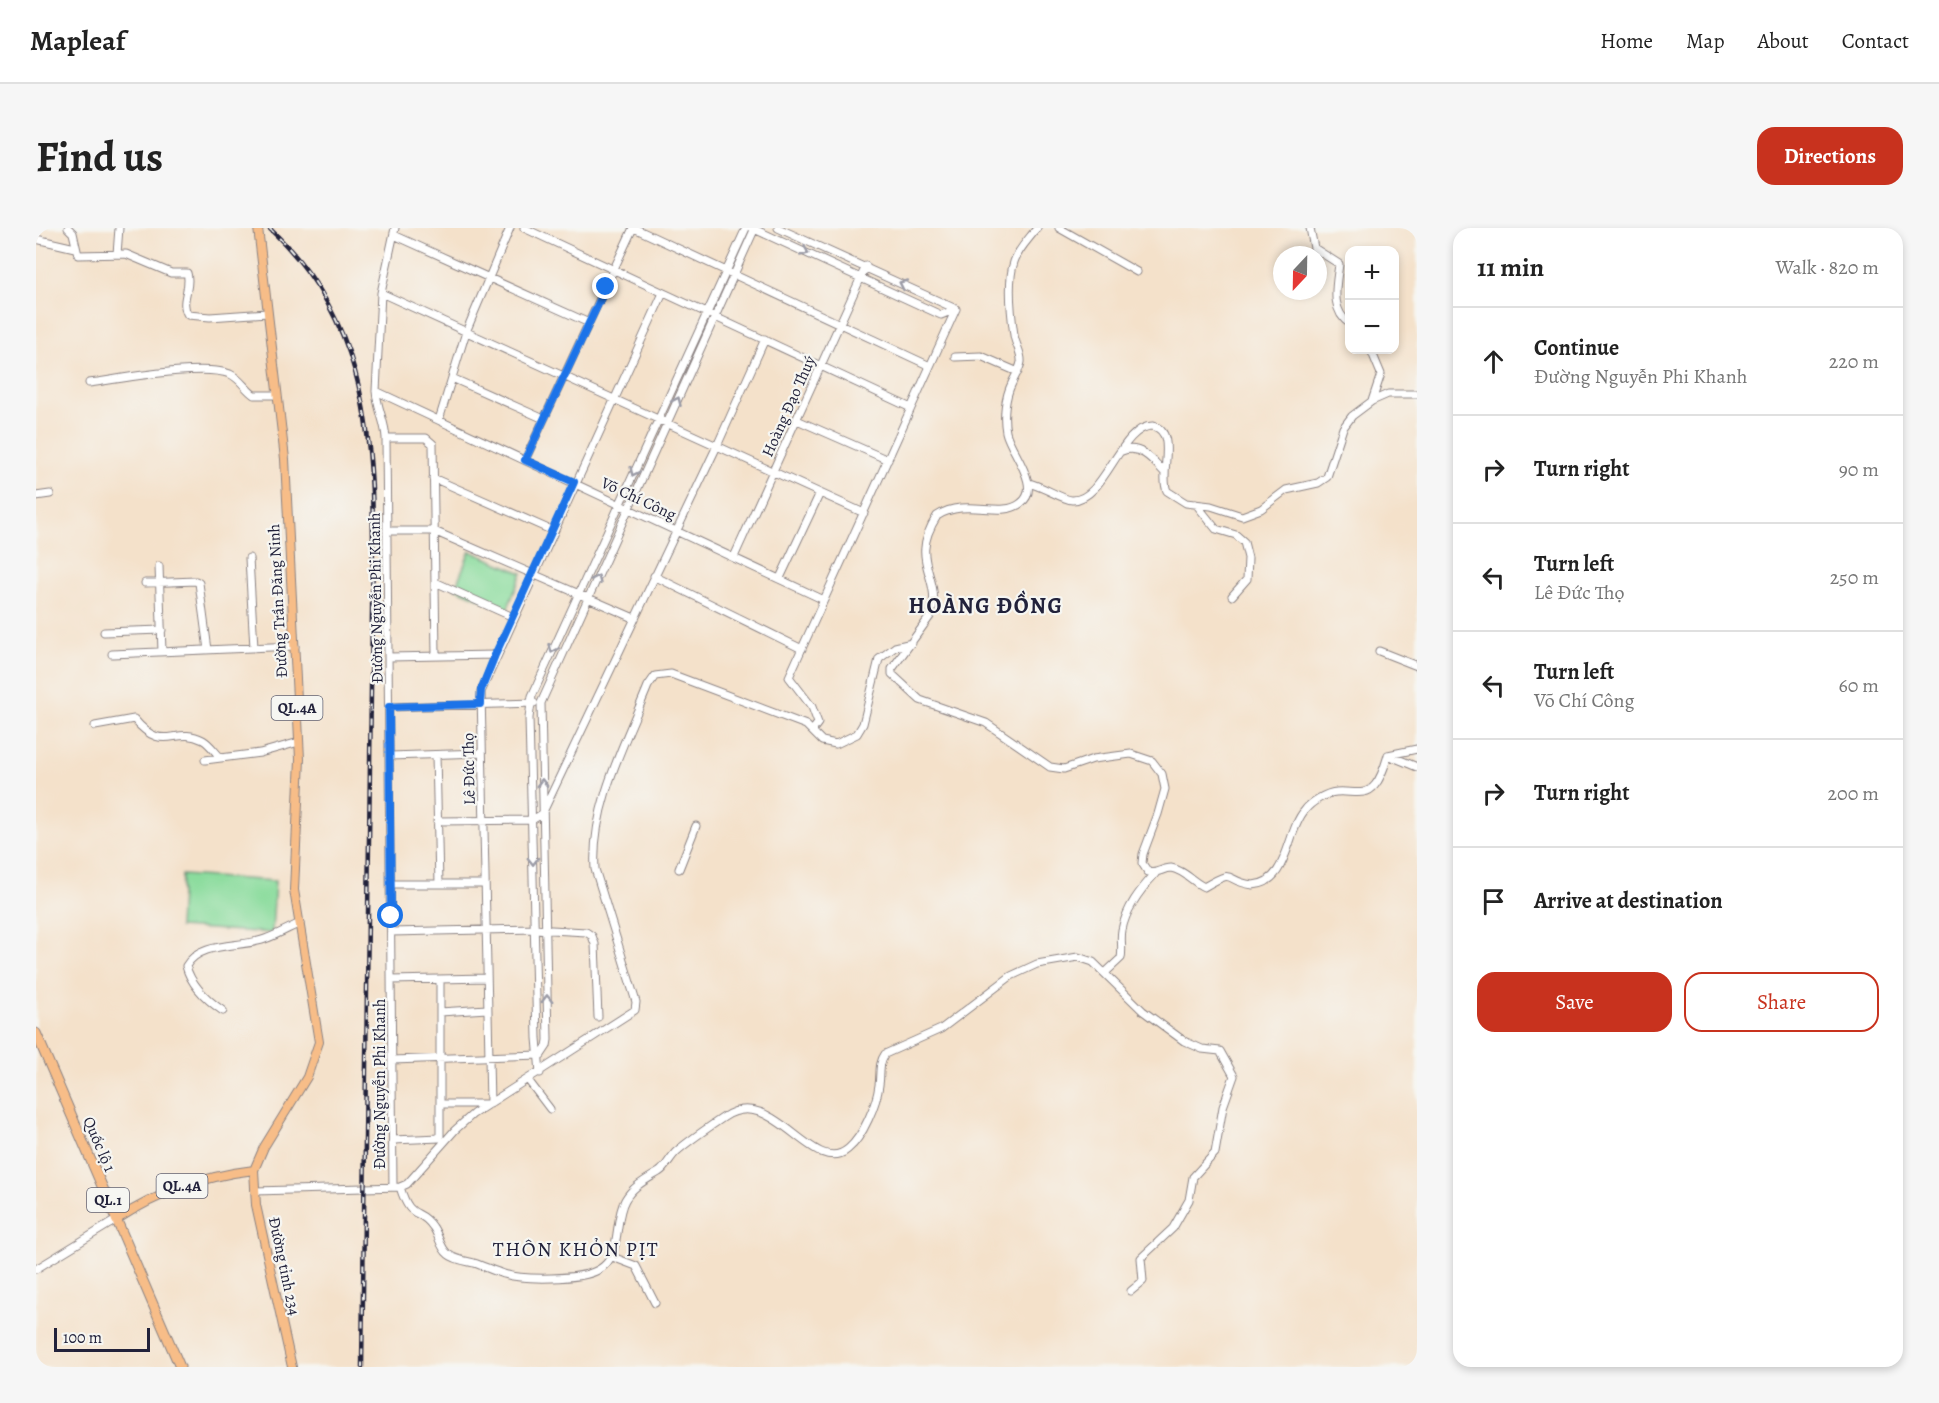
<!DOCTYPE html>
<html lang="en">
<head>
<meta charset="utf-8">
<style>
  :root { --surface:#fff; --page:#f6f6f6; --text:#222; --muted:#767676; --line:#e0e0e0; --accent:#c8321e }
  body { margin:0; font-family:Alegreya,serif; background:var(--page); color:var(--text) }
  .controls { position:absolute; right:18px; top:18px; display:grid; overflow:hidden; border-radius:12px; box-shadow:0 3px 9px #0003 }
  .controls button { width:54px; height:54px; display:grid; place-items:center; padding:0; border:0; border-bottom:2px solid var(--line); background:var(--surface); color:var(--text); font:30px sans-serif }
  .compass { position:absolute; left:1237px; top:18px; width:54px; height:54px; border-radius:50%; background:var(--surface); box-shadow:0 3px 9px #0003; rotate:202deg }
  .scale { position:absolute; left:18px; bottom:15px; width:96px; box-sizing:border-box; padding-left:6px; border:3px solid #22223b; border-top:0; font-size:16px; line-height:21px; white-space:nowrap; color:#22223b; -webkit-text-stroke:4px #f6f6f2; paint-order:stroke }
  .stop { position:absolute; width:18px; height:18px; margin:-14px; border:4px solid #1a73e8; border-radius:50%; background:#fff }
  .stop.end { background:#1a73e8; border-color:#fff; box-shadow:0 2px 6px #0008 }
  .list { margin:0; padding:0; list-style:none }
  h2 { display:flex; justify-content:space-between; align-items:center; height:78px; margin:0; padding:0 24px; font-size:26px }
  h2 small { font-size:20px; font-weight:400; color:var(--muted) }
  .list li { display:grid; grid-template-columns:39px 1fr auto; gap:18px; align-items:center; box-sizing:border-box; height:108px; padding:0 24px; border-top:2px solid var(--line) }
  .list b { display:block; font-size:22px; white-space:nowrap }
  .list p { margin:0; font-size:20px; white-space:nowrap; color:var(--muted) }
  .list em { font-size:20px; font-style:normal; color:var(--muted) }
  .actions { display:flex; gap:12px; padding:18px 24px }
  .actions a { flex:1; padding:14px 0; border:2px solid var(--accent); border-radius:18px; text-align:center; font-size:21px; color:var(--accent) }
  .actions .main { background:var(--accent); color:#fff }
  .icon { flex:none; width:33px; height:33px; fill:none; stroke:currentColor; stroke-width:2; stroke-linecap:round; stroke-linejoin:round }
  .map { position:relative; flex:none; width:1381px; height:1139px; overflow:hidden; border-radius:18px }
  header { display:flex; align-items:center; gap:36px; box-sizing:border-box; height:84px; padding:0 30px; background:var(--surface); border-bottom:2px solid var(--line) }
  header strong { font-size:28px }
  nav { display:flex; gap:33px; margin-inline-start:auto; font-size:21px }
  .intro { display:flex; align-items:center; justify-content:space-between; box-sizing:border-box; height:144px; padding:0 36px }
  h1 { margin:0; font-size:42px }
  .button { padding:15px 27px; border-radius:18px; background:var(--accent); color:#fff; font-size:21px; font-weight:700 }
  main { display:flex; gap:36px; padding:0 36px }
  aside { flex:1; background:var(--surface); border-radius:18px; box-shadow:0 3px 9px #0003 }
  .map>svg:first-child { display:block }
  .green { fill:#8bdc9d; stroke:#567f6c; stroke-width:1.5 }
  .lines { fill:none; stroke-linecap:round; stroke-linejoin:round }
  .minor-casing { stroke:#8b8282; stroke-width:9 }
  .major-casing { stroke:#8b8282; stroke-width:10 }
  .highway-casing { stroke:#8b8282; stroke-width:11 }
  .minor { stroke:#fff; stroke-width:7 }
  .major { stroke:#f7bd88; stroke-width:8 }
  .highway { stroke:#f7bd88; stroke-width:9 }
  .rail-casing { stroke:#22223b; stroke-width:4.5 }
  .rail { stroke:#f6f6f2; stroke-width:2; stroke-dasharray:7; stroke-linecap:butt }
  .oneway { stroke:#9c9ca7 }
  .route { stroke:#1a73e8; stroke-width:8 }
  .labels { text-anchor:middle; stroke-width:4.5; stroke-linejoin:round; paint-order:stroke }
  .shield { fill:#f6f6f2; stroke:#626272; stroke-width:1.5 }
  .shield-label { font-size:15px; font-weight:bold; fill:#22223b }
  .street-label { font-size:16px; fill:#22223b; stroke:#f6f6f2 }
  .quarter-label { font-size:20px; letter-spacing:1.5px; fill:#22223b; stroke:#f6f6f2 }
  .district-label { font-size:22px; font-weight:bold; letter-spacing:1.5px; fill:#22223b; stroke:#f6f6f2 }
</style>
</head>
<body>
<header>
<strong>Mapleaf</strong>
<nav><a>Home</a><a>Map</a><a>About</a><a>Contact</a></nav>
</header>
<div class="intro"><h1>Find us</h1><a class="button">Directions</a></div>
<main>
<div class="map">
<svg width="1381" height="1139" viewBox="0 0 1381 1139">
  <rect width="100%" height="100%" fill="#f6f6f2"/>
  <filter id="ink" filterUnits="userSpaceOnUse"><feTurbulence type="fractalNoise" baseFrequency=".0167" numOctaves="2"/><feDisplacementMap in="SourceGraphic" scale="12" xChannelSelector="R" yChannelSelector="G"/><feConvolveMatrix kernelMatrix="1 2 1 2 8 2 1 2 1" color-interpolation-filters="sRGB"/></filter>
  <filter id="wash" filterUnits="userSpaceOnUse"><feTurbulence type="fractalNoise" baseFrequency=".008" numOctaves="4" result="noise"/><feDisplacementMap in="SourceGraphic" scale="24" xChannelSelector="R" yChannelSelector="G"/><feGaussianBlur stdDeviation="1.35" result="paint"/><feColorMatrix in="noise" values="0 0 0 0 0 0 0 0 0 0 0 0 0 0 0 0 0 1.4 0 .05"/><feComposite in="paint" operator="in"/></filter>
  <g filter="url(#wash)">
    <rect width="100%" height="100%" fill="#f4e1ca"/>
    <path class="green" d="M434,323L486,345L471,382L419,360Z
      M146,647L239,653L236,705L143,699Z"/>
  </g>
  <g filter="url(#ink)">
    <g class="lines">
      <defs>
        <path id="minor" d="M32,0L37,5L42,27L90,26L135,45H151C156,60 143,73 152,87L174,89L231,85
          M488,0L875,180
          M598,0L894,138
          M716,0L905,87L920,81
          M742,0L920,81
          M1001,0C993,11 982,21 978,34C971,54 975,86 978,107C979,116 986,125 985,134C984,141 979,148 976,155C969,169 967,189 970,204C974,223 1007,259 985,275C965,291 930,269 901,288C871,335 907,347 895,387L856,441V446L884,472L950,495L1014,539L1028,541L1057,531L1095,526L1116,533L1126,546L1129,561L1122,586L1107,626L1106,635L1112,644C1121,647 1126,640 1135,640C1148,642 1157,654 1168,659C1202,639 1186,653 1217,657C1253,655 1250,603 1269,582C1275,574 1290,565 1300,564C1314,562 1329,570 1339,557C1346,549 1349,537 1352,527
          M1023,0L1101,44
          M1274,0L1278,20L1303,36C1301,55 1293,82 1314,96
          M358,7L553,95
          M0,11L39,20
          M81,26L83,0
          M345,65L828,285
          M1335,122L1345,146L1336,173
          M919,129L945,128L982,144
          M416,150L508,191
          M53,155C85,151 166,135 194,146C205,151 209,161 218,167H241
          M340,163L788,372
          M403,192L430,104L474,0
          M761,192L852,232
          M350,210H390L397,216L400,427
          M1086,223C1104,216 1117,232 1128,244
          M489,232L597,0
          M397,250L517,303
          M992,255C1005,257 1027,272 1036,272C1069,273 1084,197 1117,198C1142,204 1123,245 1131,263L1150,275L1175,278L1206,288L1225,281L1250,262L1282,255L1291,249L1307,200L1316,188L1336,173L1352,166H1381
          M0,268L14,266
          M1160,276L1180,301L1200,307L1208,314L1212,330L1211,351L1196,368
          M351,303H398L598,390
          M698,329L830,38
          M213,330L218,420
          M123,338L126,424
          M618,348L766,421
          M744,350L784,265
          M399,354L477,389
          M109,355L160,353L163,355L172,422
          M68,404L126,402
          M1343,423L1381,438
          M76,426L259,418
          M353,429L459,427
          M353,479L498,475
          M59,498L98,491C128,527 138,497 167,512C173,515 179,524 184,529
          M776,503L782,495L776,479L753,449L920,81
          M400,527L403,656
          M1352,527L1381,539
          M1352,527L1381,521
          M354,528L445,525
          M169,532L224,525L263,514
          M401,593L496,592L506,586L681,218L729,111
          M643,641L660,598
          M355,656H449
          M355,704L498,701L550,704L556,708L559,716L562,789
          M1069,745L1085,730C1087,720 1084,712 1086,702C1090,680 1104,662 1119,646
          M355,752L451,750
          M187,783C171,772 155,757 150,738C164,713 205,720 229,711C241,707 253,700 264,695
          M404,784L451,781
          M505,827L511,818L512,812L505,475L719,0
          M356,832L505,827
          M504,845L501,810L493,490L496,468L710,0
          M492,852L514,881
          M404,876H454L445,464L627,65
          M357,912L404,910V751
          M357,959L350,210C349,193 341,180 340,163L345,65L359,0
          M364,959C375,995 383,978 397,999C403,1007 404,1020 412,1026C419,1032 430,1033 438,1035C448,1038 457,1043 468,1046C487,1052 545,1052 562,1042C587,1029 577,993 589,972C597,958 610,952 623,944C630,940 634,929 641,923C655,911 673,899 688,889C737,855 777,951 812,921C827,909 841,875 843,857C845,845 842,836 849,826L905,801L975,748L1001,736L1042,729L1057,734L1107,783L1148,813L1166,821L1184,823L1198,848L1187,879L1179,925L1157,949L1153,972L1137,1000L1105,1030L1107,1053L1095,1063
          M219,963L364,959L371,956L419,902L437,886L599,782L600,774L559,641C555,578 589,515 612,458L619,448L635,446L770,497L786,513L800,516L821,506L827,496L843,431L859,419L876,415
          M574,1028L600,1038L619,1075
          M0,1041L80,992"/>
        <path id="major" d="M222,0L249,231L264,531L258,662L283,814L271,849L228,919L218,942L220,977L256,1139
          M80,992C123,964 167,948 218,942"/>
        <path id="highway" d="M0,805L144,1139"/>
      </defs>
      <use href="#minor" class="minor-casing"/>
      <use href="#major" class="major-casing"/>
      <use href="#highway" class="highway-casing"/>
      <use href="#minor" class="minor"/>
      <use href="#major" class="major"/>
      <use href="#highway" class="highway"/>
      <defs>
        <path id="rail" d="M233,0C323,84 337,193 337,310L326,1139"/>
      </defs>
      <use href="#rail" class="rail-casing"/>
      <use href="#rail" class="rail"/>
    </g>
    <defs><path id="oneway-chevron" d="M-2-3.5L2.5 0L-2 3.5" fill="none" stroke-width="1.6" stroke-linecap="round" stroke-linejoin="round" transform="scale(1.5)"/></defs>
    <g class="oneway">
      <use href="#oneway-chevron" transform="translate(769 24) rotate(24)"/>
      <use href="#oneway-chevron" transform="translate(867 56) rotate(-155)"/>
      <use href="#oneway-chevron" transform="translate(641 173) rotate(-66)"/>
      <use href="#oneway-chevron" transform="translate(598 244) rotate(115)"/>
      <use href="#oneway-chevron" transform="translate(561 351) rotate(-66)"/>
      <use href="#oneway-chevron" transform="translate(517 421) rotate(114)"/>
      <use href="#oneway-chevron" transform="translate(506 555) rotate(-91)"/>
      <use href="#oneway-chevron" transform="translate(497 633) rotate(89)"/>
      <use href="#oneway-chevron" transform="translate(511 771) rotate(-91)"/>
    </g>
  </g>
  <g class="lines" filter="url(#ink)">
    <path class="route" d="M355,688L353,479L444,476L445,462L459,427L538,254L489,232L570,59"/>
  </g>
  <g class="labels">
    <g class="shield">
      <rect x="235.5" y="468" width="51" height="24" rx="4.5"/>
      <rect x="120.5" y="946" width="51" height="24" rx="4.5"/>
      <rect x="51" y="960" width="42" height="24" rx="4.5"/>
    </g>
    <g class="shield-label">
      <text x="261" y="485">QL.4A</text>
      <text x="146" y="963">QL.4A</text>
      <text x="72" y="977">QL.1</text>
    </g>
    <g class="street-label">
      <text transform="translate(752 178) rotate(-66)" y="6">Hoàng Đạo Thuý</text>
      <text transform="translate(603 270) rotate(25)" y="6">Võ Chí Công</text>
      <text transform="translate(339 370) rotate(-91)" y="6">Đường Nguyễn Phi Khanh</text>
      <text transform="translate(241 373) rotate(-93)" y="6">Đường Trần Đăng Ninh</text>
      <text transform="translate(432 541) rotate(-91)" y="6">Lê Đức Thọ</text>
      <text transform="translate(343 856) rotate(-90)" y="6">Đường Nguyễn Phi Khanh</text>
      <text transform="translate(64 916) rotate(67)" y="6">Quốc lộ 1</text>
      <text transform="translate(249 1038) rotate(78)" y="6">Đường tỉnh 234</text>
    </g>
    <g class="quarter-label">
      <text x="540" y="1028">THÔN KHỎN PỊT</text>
    </g>
    <g class="district-label">
      <text x="950" y="385">HOÀNG ĐỒNG</text>
    </g>
  </g>
</svg>
<div class="controls">
<button>+</button>
<button>−</button>
</div>
<svg class="compass" viewBox="-18 -18 36 36"><path d="M0-13l5 13h-10z" fill="#e53935"/><path d="M0 13l5-13h-10z" fill="#767676"/></svg>
<div class="scale">100 m</div>
<div class="stop" style="left:355px;top:688px"></div>
<div class="stop end" style="left:570px;top:59px"></div>
</div>
<aside>
<h2>11 min<small>Walk · 820 m</small></h2>
<ul class="list">
<li><svg class="icon" aria-label="ahead" viewBox="0 0 24 24"><path d="M12 20V5M6 11l6-6 6 6"/></svg><div><b>Continue</b><p>Đường Nguyễn Phi Khanh</p></div><em>220 m</em></li>
<li><svg class="icon" aria-label="right" viewBox="0 0 24 24"><path d="M7 20v-9h11M14 6l5 5-5 5"/></svg><div><b>Turn right</b></div><em>90 m</em></li>
<li><svg class="icon" aria-label="left" viewBox="0 0 24 24"><path d="M17 20v-9H6M10 6l-5 5 5 5"/></svg><div><b>Turn left</b><p>Lê Đức Thọ</p></div><em>250 m</em></li>
<li><svg class="icon" aria-label="left" viewBox="0 0 24 24"><path d="M17 20v-9H6M10 6l-5 5 5 5"/></svg><div><b>Turn left</b><p>Võ Chí Công</p></div><em>60 m</em></li>
<li><svg class="icon" aria-label="right" viewBox="0 0 24 24"><path d="M7 20v-9h11M14 6l5 5-5 5"/></svg><div><b>Turn right</b></div><em>200 m</em></li>
<li><svg class="icon" aria-label="arrive" viewBox="0 0 24 24"><path d="M6 21V4h12l-3 4 3 4H6"/></svg><div><b>Arrive at destination</b></div></li>
</ul>
<div class="actions"><a class="main">Save</a><a>Share</a></div>
</aside>
</main>
</body>
</html>
